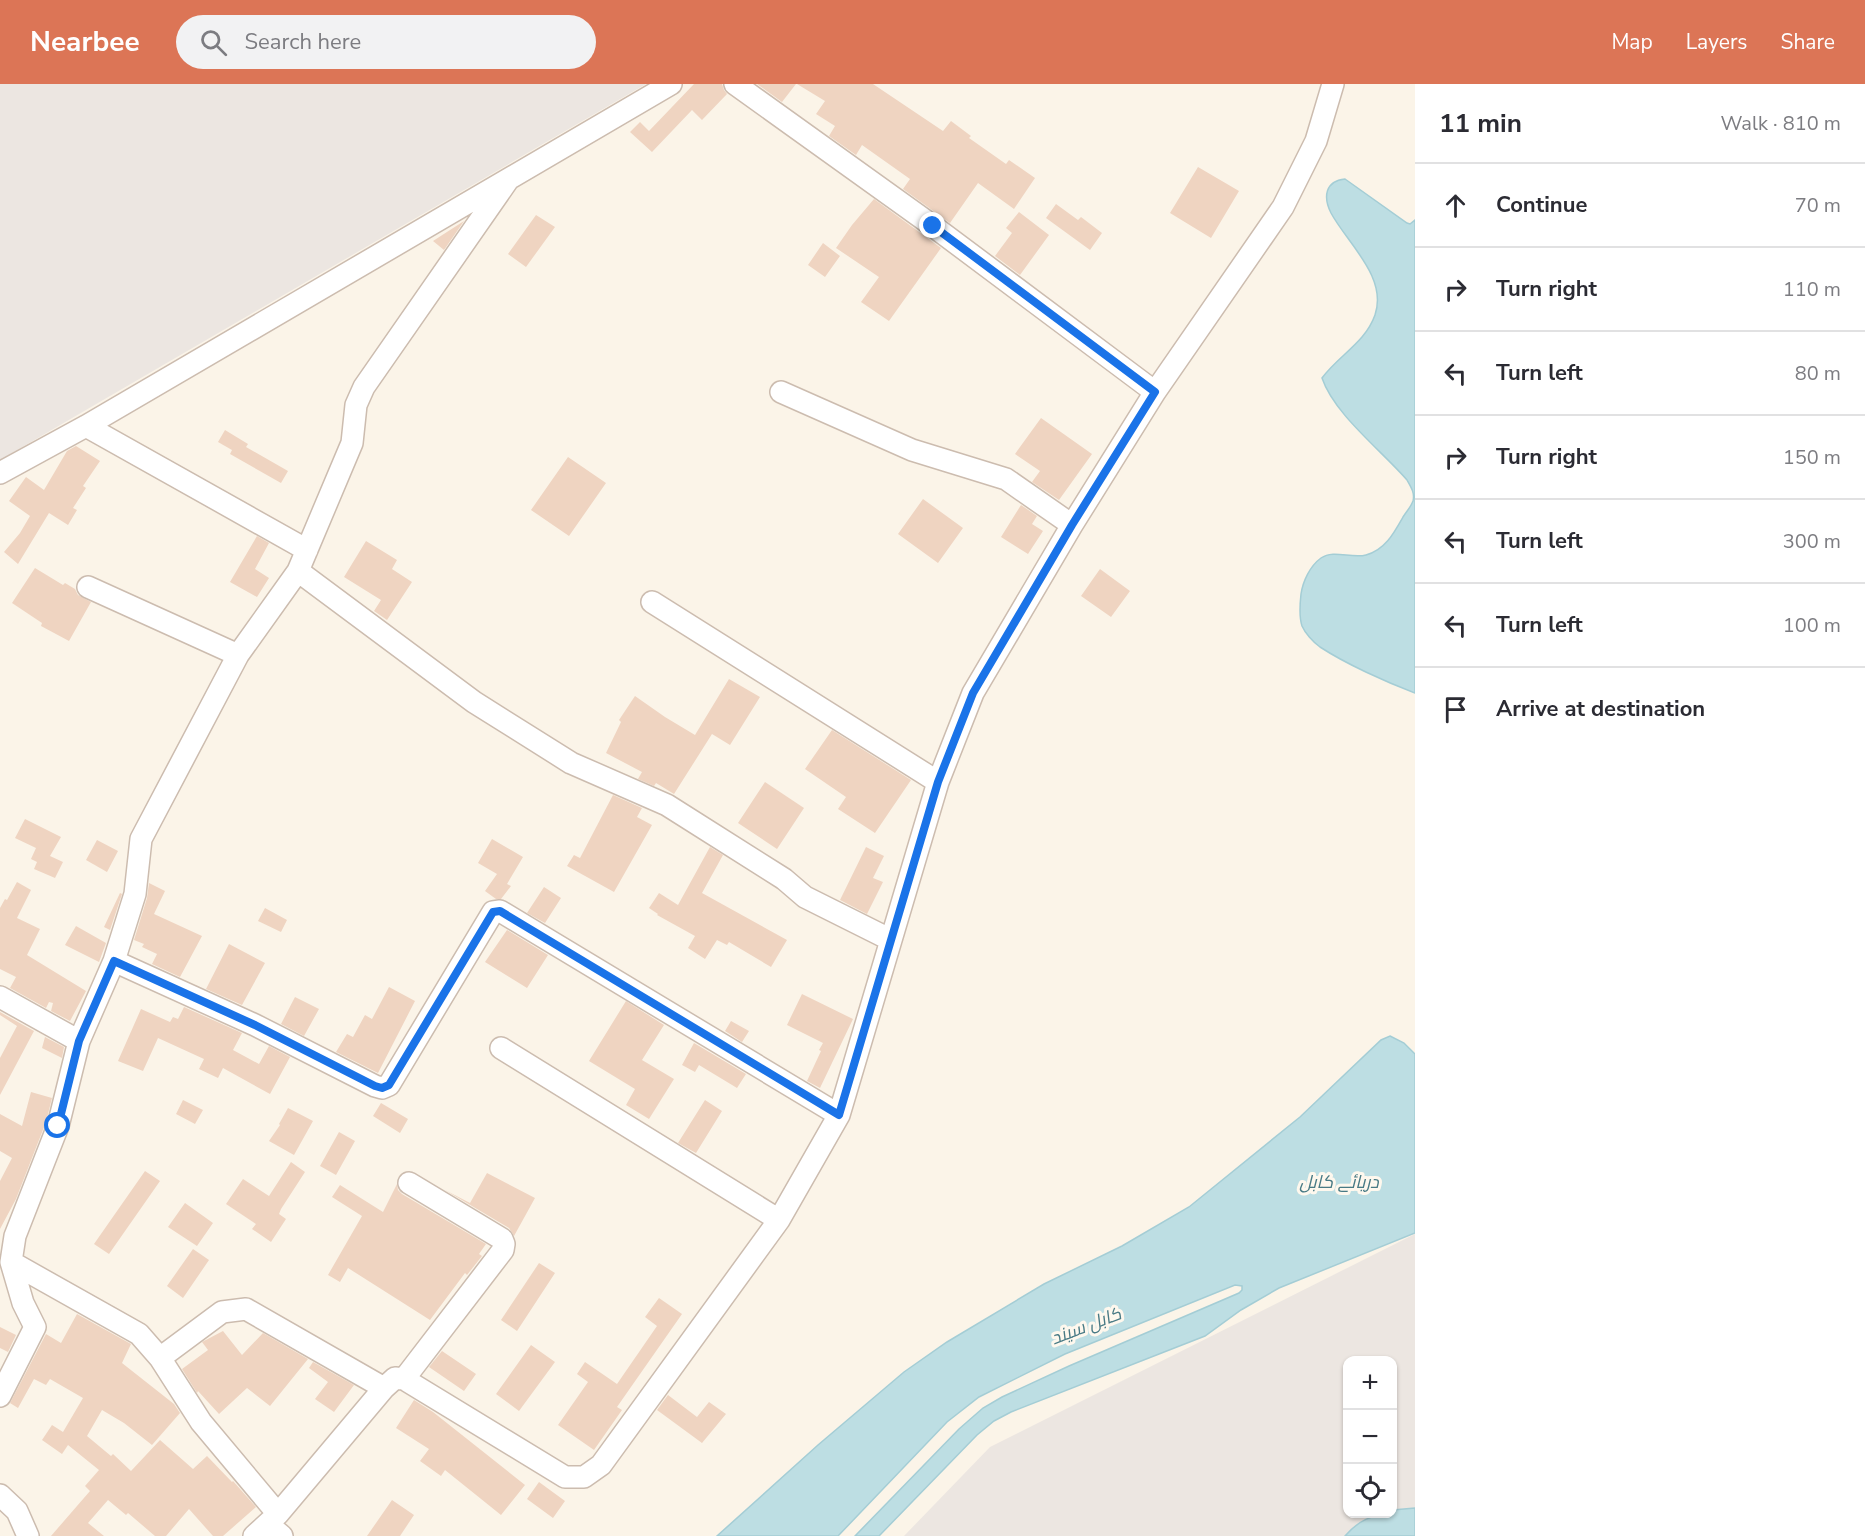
<!DOCTYPE html>
<html lang="en">
<head>
<meta charset="utf-8">
<style>
  :root { --surface:#fff; --page:#f2f2f3; --text:#2b2b33; --muted:#7c7c81; --line:#e1e1e2; --accent:#dc7556 }
  body { margin:0; font-family:"Nunito Sans",Cairo,sans-serif; background:var(--page); color:var(--text) }
  .controls { position:absolute; right:18px; bottom:18px; display:grid; overflow:hidden; border-radius:12px; box-shadow:0 2px 4px #0004 }
  .controls button { width:54px; height:54px; display:grid; place-items:center; padding:0; border:0; border-bottom:2px solid var(--line); background:var(--surface); color:var(--text); font:30px sans-serif }
  .stop { position:absolute; width:18px; height:18px; margin:-14px; border:4px solid #1a73e8; border-radius:50%; background:#fff }
  .stop.end { background:#1a73e8; border-color:#fff; box-shadow:0 2px 6px #0008 }
  .list { margin:0; padding:0; list-style:none }
  h2 { display:flex; justify-content:space-between; align-items:center; height:78px; margin:0; padding:0 24px; font-size:26px }
  h2 small { font-size:20px; font-weight:400; color:var(--muted) }
  .list li { display:grid; grid-template-columns:39px 1fr auto; gap:18px; align-items:center; box-sizing:border-box; height:84px; padding:0 24px; border-top:2px solid var(--line) }
  .list b { display:block; font-size:22px; white-space:nowrap }
  .list em { font-size:20px; font-style:normal; color:var(--muted) }
  .icon { flex:none; width:33px; height:33px; fill:none; stroke:currentColor; stroke-width:2; stroke-linecap:round; stroke-linejoin:round }
  .map { position:relative; flex:none; width:1415px; height:1452px; overflow:hidden }
  header { display:flex; align-items:center; gap:36px; box-sizing:border-box; height:84px; padding:0 30px; background:var(--accent); color:#fff }
  header strong { font-size:28px }
  nav { display:flex; gap:33px; margin-inline-start:auto; font-size:21px }
  .search { width:420px; height:54px; background:var(--page); display:flex; align-items:center; gap:15px; box-sizing:border-box; padding:0 21px; border-radius:33px; color:var(--muted); font-size:22px }
  main { display:flex }
  aside { flex:1; background:var(--surface) }
  .map>svg:first-child { display:block }
  .industrial { fill:#ece6e1; fill-rule:evenodd }
  .water { fill:#bddee3; stroke:#a4cdd5; stroke-width:1.5 }
  .building { fill:#efd4c1 }
  .lines { fill:none; stroke-linecap:round; stroke-linejoin:round }
  .minor-casing { stroke:#ccbcaf; stroke-width:24 }
  .minor { stroke:#fff; stroke-width:21 }
  .route { stroke:#1a73e8; stroke-width:8 }
  .labels { text-anchor:middle; stroke-width:6; stroke-linejoin:round; paint-order:stroke }
  .water-label { font-size:18px; font-style:italic; fill:#487a85; stroke:#fef8ee }
</style>
</head>
<body>
<header>
<strong>Nearbee</strong>
<div class="search"><svg class="icon" aria-label="search" viewBox="0 0 24 24"><circle cx="10" cy="10" r="6"/><path d="M15 15l6 6"/></svg>Search here</div>
<nav><a>Map</a><a>Layers</a><a>Share</a></nav>
</header>
<main>
<div class="map">
<svg width="1415" height="1452" viewBox="0 0 1415 1452">
  <rect width="100%" height="100%" fill="#fbf4e8"/>
  <path class="industrial" d="M0,0H646L0,376Z
    M1415,1150V1452H904L990,1363ZM1348,1276H1392V1430H1348Z"/>
  <path class="water" d="M1345,95L1407,139L1410,140L1415,136V609C1386,598 1346,580 1320,563C1313,558 1305,549 1302,542C1299,533 1300,519 1301,510C1303,497 1310,482 1321,474C1334,465 1351,475 1366,471C1385,466 1394,449 1403,433C1406,428 1411,423 1413,417C1415,409 1411,403 1407,396C1382,367 1334,330 1322,294C1339,271 1365,259 1375,231C1388,193 1347,159 1331,129C1323,113 1325,97 1345,95Z
    M1390,952L1404,959L1415,970V1149L1279,1204L1241,1226L1205,1252L1011,1328L994,1337L977,1351L879,1452H855L959,1345L983,1324L1002,1313L1069,1282L1239,1209L1242,1206V1202L1235,1201L1065,1270L979,1313L947,1338L838,1452H717L818,1361L904,1288L947,1258L1044,1200L1122,1162L1189,1123L1300,1033L1381,956Z
    M1415,1424V1452H1345C1358,1437 1372,1430 1392,1430L1393,1426Z"/>
  <path class="building" d="M694,0H722L724,6L727,10L702,36L692,26L652,68L630,48L640,38L649,47Z
    M757,0H796L782,18Z
    M797,0H873L943,47L951,37L971,52L969,54L1006,80L1009,76L1035,94L1014,125L978,99L950,139L903,105L910,95L862,61L856,71L829,52L835,42L816,30L825,17Z
    M1198,83L1239,107L1211,154L1170,129Z
    M874,115L941,164L889,237L861,218L879,193L836,164L852,141Z
    M1056,120L1078,136L1081,133L1102,149L1090,166L1046,134Z
    M1019,128L1049,151L1020,191L995,172L1012,149L1006,144Z
    M536,131L555,143L526,183L508,170Z
    M464,137L444,166L433,157Z
    M823,159L840,172L825,193L808,181Z
    M1041,334L1092,370L1059,416L1032,398L1040,387L1015,370Z
    M225,346L248,360L246,363L288,387L281,399L230,370L232,366L218,358Z
    M76,362L100,377L83,402L86,404L73,424L77,426L68,441L49,429L18,480L4,468L20,449L30,432L9,417L26,393L44,406L67,367Z
    M568,373L606,399L569,452L531,426Z
    M923,415L963,444L938,479L898,450Z
    M1021,421L1037,432L1032,440L1043,447L1028,470L1001,453Z
    M257,452L269,459L255,485L269,494L257,513L230,498Z
    M366,457L397,476L392,485L412,498L387,536L374,527L381,516L344,493Z
    M35,484L63,501L65,499L75,505L78,511L91,518L69,557L41,542L42,539L12,519Z
    M1100,485L1130,507L1111,533L1081,512Z
    M729,595L760,613L730,661L712,650L674,710L656,699L654,702L638,695L642,688L606,669L621,638L619,636L635,612L665,633L695,651Z
    M832,646L911,696L875,749L838,725L846,713L805,685Z
    M765,698L804,724L777,765L738,739Z
    M613,711L642,724L637,733L652,741L614,808L567,782L574,771L580,774Z
    M25,735L61,753L50,772L63,778L55,794L34,785L37,778L31,775L36,764L15,754Z
    M492,755L523,773L507,800L511,802L501,815H496L485,807L497,790L478,779Z
    M97,756L118,767L107,788L86,776Z
    M710,763L723,771L702,809L787,856L771,883L729,858L727,861L717,856L705,875L688,864L695,852L657,831L658,830L649,824L659,809L678,821Z
    M866,763L884,772L873,794L883,798L867,830L840,816Z
    M17,798L31,806L17,834L40,845L27,871L86,907L70,937L51,927L53,919L49,918L46,924L10,904L16,893L0,885V824L5,815L7,816Z
    M149,799L165,807L154,830L202,852L180,893L152,880L157,870L142,863L144,860L134,856L147,814Z
    M544,803L561,814L545,839L527,829Z
    M120,809L122,810L110,846L104,843Z
    M265,824L287,836L281,848L258,837Z
    M76,842L106,859L99,878L65,861Z
    M507,846L548,871L527,904L485,878Z
    M229,860L265,879L242,921L206,905Z
    M389,903L415,917L378,989L336,968L347,950L353,953L365,931L372,935Z
    M802,910L853,935L820,1004L807,997L821,967L819,966L823,959L787,941Z
    M295,913L319,925L304,952L281,940Z
    M626,917L664,941L642,976L674,995L649,1035L626,1021L635,1005L589,977Z
    M184,923L242,949L233,966L259,980L269,962L290,973L270,1010L223,984L218,994L199,985L204,975L158,954L143,987L118,977L141,925L170,938L173,933L178,935Z
    M0,928L34,947L0,1011V974L17,942L0,931Z
    M731,937L749,947L742,958L725,947Z
    M45,953L64,963L62,974L42,964Z
    M694,959L746,990L737,1004L699,981L695,988L682,981Z
    M31,1008L52,1014L46,1038L16,1115L0,1145V1097L12,1074L0,1067V1030L22,1042Z
    M183,1016L203,1026L195,1040L176,1030Z
    M705,1016L722,1027L696,1069L678,1059Z
    M381,1019L408,1035L400,1049L373,1032Z
    M288,1024L313,1037L294,1071L269,1057L280,1041L279,1040Z
    M339,1048L355,1057L336,1091L320,1082Z
    M291,1078L305,1088L281,1125L279,1130L286,1135L271,1158L252,1145L256,1140L226,1120L243,1095L269,1112Z
    M145,1087L160,1097L109,1170L94,1160Z
    M487,1089L535,1114L514,1152L509,1144L445,1106L470,1119Z
    M397,1100L398,1106L402,1110L486,1160L479,1170L482,1172L467,1191L465,1189L430,1236L348,1184L340,1198L328,1191L362,1132L332,1113L340,1101L383,1128Z
    M185,1119L213,1139L197,1162L168,1143Z
    M193,1165L209,1176L183,1214L167,1202Z
    M539,1179L555,1189L517,1247L501,1236Z
    M659,1214L682,1230L617,1323L622,1326L594,1366L558,1341L588,1298L577,1290L585,1278L617,1300L657,1242L645,1233Z
    M77,1230L131,1260L122,1279L174,1320L180,1329L152,1361L124,1339L102,1326L87,1352L111,1372L113,1370L131,1387L160,1356L193,1385L207,1372L232,1398L233,1397L256,1423L223,1452H213L189,1425L166,1452H155L128,1429L126,1431L108,1416L88,1439L104,1452H51L90,1407L85,1402L99,1386L68,1361L62,1370L42,1356L52,1341L63,1348L83,1314L50,1295L46,1301L34,1295L18,1324L10,1319L46,1250L61,1259Z
    M0,1243L16,1251L8,1268L0,1264Z
    M223,1247L242,1271L263,1249L308,1275L270,1322L247,1304L219,1330L198,1307L197,1309L182,1285L208,1266L202,1258Z
    M531,1261L555,1278L519,1327L496,1310Z
    M442,1267L476,1290L464,1307L429,1283Z
    M313,1278L354,1301L334,1328L315,1315L328,1298L309,1284Z
    M668,1311L697,1333L709,1318L726,1330L702,1359L657,1326Z
    M414,1316L433,1328L525,1401L501,1431L445,1386L441,1392L420,1377L429,1365L396,1344Z
    M539,1398L565,1417L553,1434L527,1415Z
    M392,1416L414,1431L400,1452H367Z"/>
  <g class="lines">
    <defs>
      <path id="minor" d="M735,0L933,142L1155,308
        M781,308L912,366L1006,395L1072,441
        M86,342L307,466
        M0,389L86,342L671,0
        M298,487L474,618L571,679L667,721L784,795L805,813L891,856
        M88,503L238,571
        M652,518L938,698
        M114,877L255,941L375,1002L382,1004L389,1001L493,828L500,827L839,1031
        M0,913L79,957
        M501,964L779,1136
        M11,1178L139,1250L160,1274L201,1338L278,1430
        M160,1274L222,1228L246,1225L384,1304
        M404,1295L503,1166L504,1160L502,1155L409,1099
        M0,1312L35,1243L23,1219L11,1178L15,1152L58,1042L79,957L114,877L135,810L141,755L238,571L298,487L352,359L356,321L364,303L508,96
        M0,1411L17,1427L28,1452
        M268,1440L282,1452
        M254,1452L278,1430L384,1304L395,1294L404,1295L565,1393H584L601,1381L779,1136L839,1031L938,698L973,609L1072,441L1155,308L1283,123L1316,57L1333,0"/>
    </defs>
    <use href="#minor" class="minor-casing"/>
    <use href="#minor" class="minor"/>
  </g>
  <g class="lines">
    <path class="route" d="M58,1042L79,957L114,877L255,941L375,1002L382,1004L389,1001L493,828L500,827L839,1031L938,698L973,609L1072,441L1155,308L933,142"/>
  </g>
  <g class="labels">
    <g class="water-label">
      <text x="1339" y="1104">دریائے کابل</text>
      <text transform="translate(1086 1242) rotate(-21)" y="6">کابل سيند</text>
    </g>
  </g>
</svg>
<div class="controls">
<button>+</button>
<button>−</button>
<button><svg class="icon" aria-label="locate" viewBox="0 0 24 24"><circle cx="12" cy="12" r="6"/><path d="M12 2v4M12 18v4M2 12h4M18 12h4"/></svg></button>
</div>
<div class="stop" style="left:58px;top:1042px"></div>
<div class="stop end" style="left:933px;top:142px"></div>
</div>
<aside>
<h2>11 min<small>Walk · 810 m</small></h2>
<ul class="list">
<li><svg class="icon" aria-label="ahead" viewBox="0 0 24 24"><path d="M12 20V5M6 11l6-6 6 6"/></svg><div><b>Continue</b></div><em>70 m</em></li>
<li><svg class="icon" aria-label="right" viewBox="0 0 24 24"><path d="M7 20v-9h11M14 6l5 5-5 5"/></svg><div><b>Turn right</b></div><em>110 m</em></li>
<li><svg class="icon" aria-label="left" viewBox="0 0 24 24"><path d="M17 20v-9H6M10 6l-5 5 5 5"/></svg><div><b>Turn left</b></div><em>80 m</em></li>
<li><svg class="icon" aria-label="right" viewBox="0 0 24 24"><path d="M7 20v-9h11M14 6l5 5-5 5"/></svg><div><b>Turn right</b></div><em>150 m</em></li>
<li><svg class="icon" aria-label="left" viewBox="0 0 24 24"><path d="M17 20v-9H6M10 6l-5 5 5 5"/></svg><div><b>Turn left</b></div><em>300 m</em></li>
<li><svg class="icon" aria-label="left" viewBox="0 0 24 24"><path d="M17 20v-9H6M10 6l-5 5 5 5"/></svg><div><b>Turn left</b></div><em>100 m</em></li>
<li><svg class="icon" aria-label="arrive" viewBox="0 0 24 24"><path d="M6 21V4h12l-3 4 3 4H6"/></svg><div><b>Arrive at destination</b></div></li>
</ul>
</aside>
</main>
</body>
</html>
